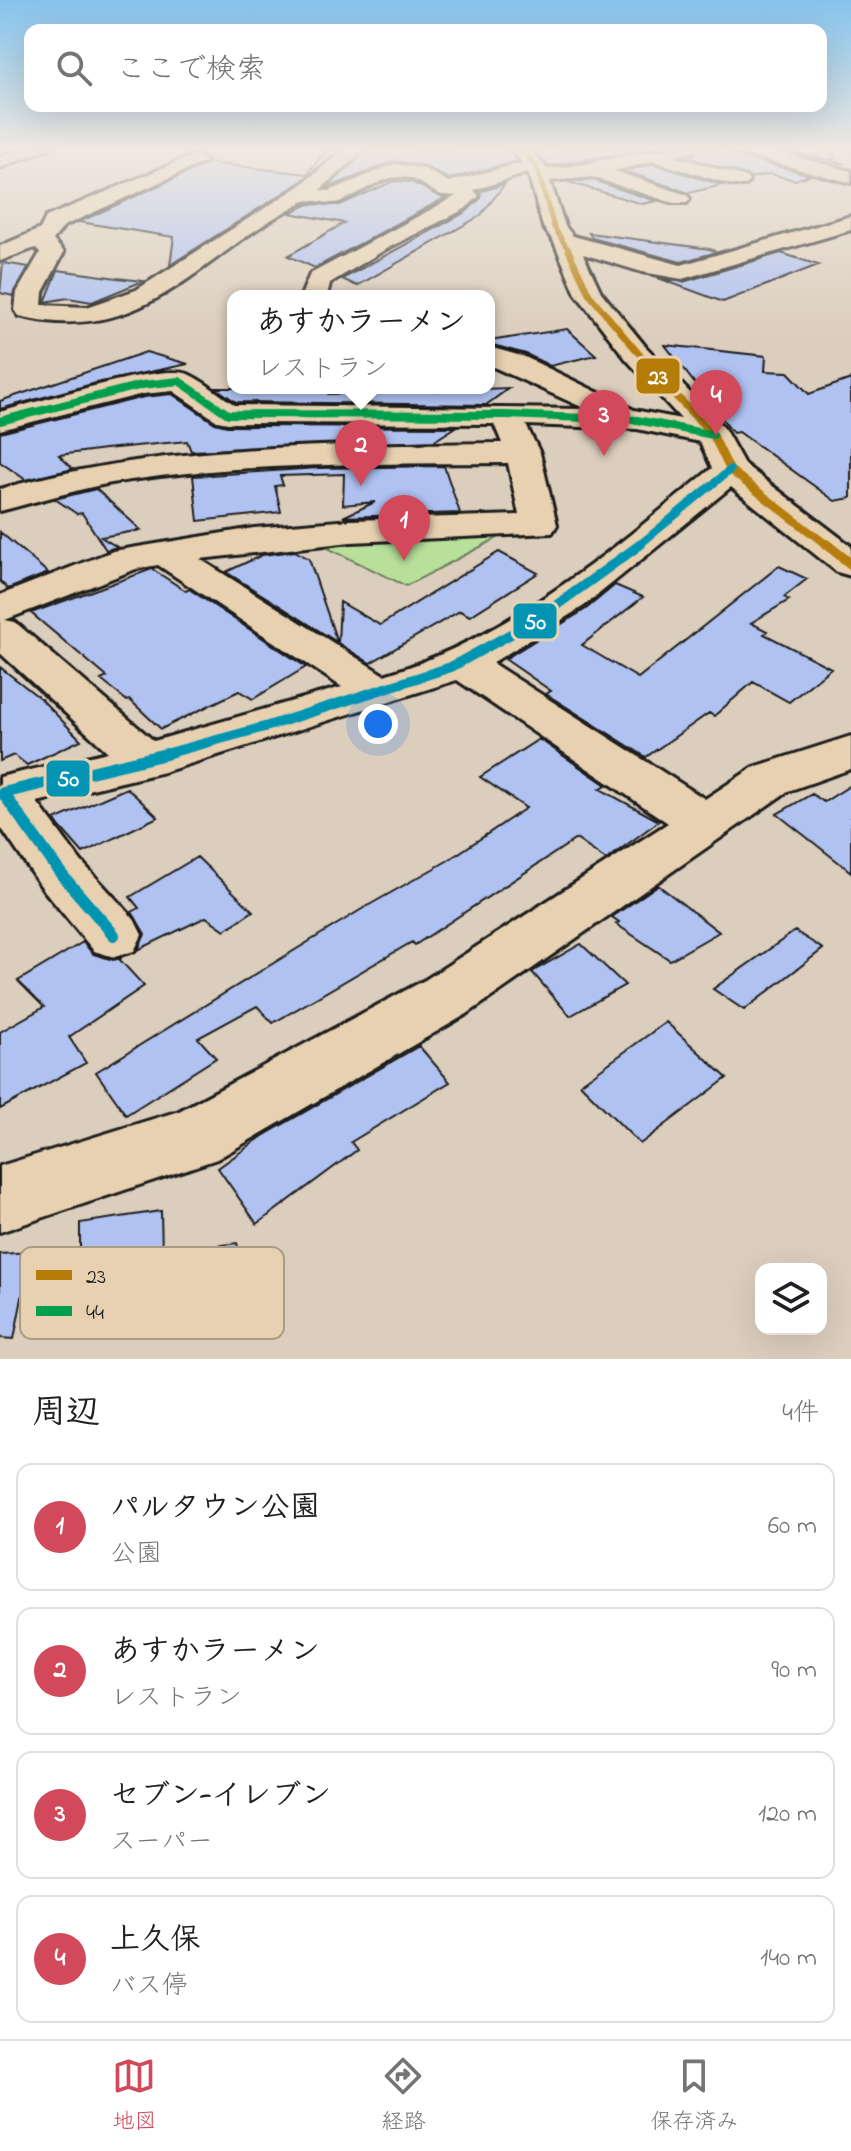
<!DOCTYPE html>
<html lang="ja">
<head>
<meta charset="utf-8">
<style>
  :root { --surface:#fff; --page:#f2f2f2; --text:#202124; --muted:#757577; --line:#e0e0e0; --accent:#d1495b }
  body { margin:0; font-family:"Indie Flower","Klee One",sans-serif; background:var(--page); color:var(--text) }
  .controls { position:absolute; right:24px; bottom:24px; display:grid; overflow:hidden; border-radius:16px; box-shadow:0 8px 32px #0002 }
  .controls button { width:72px; height:72px; display:grid; place-items:center; padding:0; border:0; border-bottom:2px solid var(--line); background:var(--surface); color:var(--text); font:40px sans-serif }
  .you { position:absolute; left:378px; top:724px; width:28px; height:28px; margin:-20px; border:6px solid #fff; border-radius:50%; background:#1a73e8; box-shadow:0 0 0 12px #1a73e833 }
  .badge { display:grid; place-items:center; width:52px; height:52px; border-radius:50%; background:var(--accent); color:#fff; font-size:26px; font-weight:700 }
  .pin { position:absolute; translate:-50% -66px; filter:drop-shadow(0 2px 4px #0008) }
  .pin::after { content:''; position:absolute; top:42px; width:28px; height:24px; background:inherit; clip-path:polygon(0 0,100% 0,50% 100%) }
  .popup { position:absolute; left:227px; top:290px; width:268px; height:104px; box-sizing:border-box; display:grid; place-content:center; border-radius:16px; background:var(--surface); filter:drop-shadow(0 2px 6px #0005); font-size:26px; white-space:nowrap; color:var(--muted) }
  .popup b { font-size:30px; color:var(--text) }
  .popup::after { content:''; position:absolute; left:50%; top:100%; margin-left:-16px; border:16px solid transparent; border-top-color:var(--surface) }
  .list { margin:0; padding:0; list-style:none }
  h2 { display:flex; justify-content:space-between; align-items:center; height:104px; margin:0; padding:0 32px; font-size:34px }
  h2 small { font-size:26px; font-weight:400; color:var(--muted) }
  .list li { display:grid; grid-template-columns:52px 1fr auto; gap:24px; align-items:center; box-sizing:border-box; height:128px; margin:0 16px 16px; padding:0 16px; border:2px solid var(--line); border-radius:16px }
  .list b { display:block; font-size:30px; white-space:nowrap }
  .list p { margin:0; font-size:26px; white-space:nowrap; color:var(--muted) }
  .list em { font-size:26px; font-style:normal; color:var(--muted) }
  .icon { flex:none; width:44px; height:44px; fill:none; stroke:currentColor; stroke-width:2; stroke-linecap:round; stroke-linejoin:round }
  .map { position:relative; flex:none; width:851px; height:1359px; overflow:hidden }
  .search { position:absolute; background:var(--surface); box-shadow:0 8px 32px #0002; left:24px; right:24px; top:24px; height:88px; display:flex; align-items:center; gap:20px; box-sizing:border-box; padding:0 28px; border-radius:16px; color:var(--muted); font-size:30px }
  .sheet { height:680px; background:var(--surface) }
  nav { display:flex; justify-content:space-around; align-items:center; box-sizing:border-box; height:112px; border-top:2px solid var(--line); background:var(--surface); font-size:22px; color:var(--muted) }
  nav a { display:grid; justify-items:center; gap:4px }
  nav .on { color:var(--accent) }
  .map>svg:first-child { display:block }
  .green { fill:#b8e09b; stroke:#6a7e5c; stroke-width:2 }
  .building { fill:#b0c2f2; stroke:#1c1c1c; stroke-width:2 }
  .lines { fill:none; stroke-linecap:round; stroke-linejoin:round }
  .minor-casing { stroke:#1c1c1c; stroke-width:6 }
  .minor { fill:#e7d1b0; fill-rule:evenodd }
  .bus-1-far3-casing { stroke:#e7d1b0; stroke-width:8 }
  .bus-1-far2-casing { stroke:#e7d1b0; stroke-width:10 }
  .bus-1-far1-casing { stroke:#e7d1b0; stroke-width:13 }
  .bus-1-casing { stroke:#e7d1b0; stroke-width:16 }
  .bus-2-casing { stroke:#e7d1b0; stroke-width:13 }
  .bus-3-far2-casing { stroke:#e7d1b0; stroke-width:13 }
  .bus-3-far1-casing { stroke:#e7d1b0; stroke-width:16 }
  .bus-3-casing { stroke:#e7d1b0; stroke-width:18 }
  .bus-1-far3 { stroke:#b57d08; stroke-width:5 }
  .bus-1-far2 { stroke:#b57d08; stroke-width:6 }
  .bus-1-far1 { stroke:#b57d08; stroke-width:8 }
  .bus-1 { stroke:#b57d08; stroke-width:10 }
  .bus-2 { stroke:#019f4e; stroke-width:8 }
  .bus-3-far2 { stroke:#0494b3; stroke-width:8 }
  .bus-3-far1 { stroke:#0494b3; stroke-width:10 }
  .bus-3 { stroke:#0494b3; stroke-width:12 }
  .key { fill:#e7d1b0; stroke:#aa9b84; stroke-width:2 }
  .key-label { font-size:22px; fill:#1c1c1c }
  .line-badge { stroke:#e7d1b0; stroke-width:3 }
  .badge-label { font-size:22px; text-anchor:middle; font-weight:bold; fill:#fff }
</style>
</head>
<body>
<div class="map">
<svg width="851" height="1359" viewBox="0 0 851 1359">
  <rect width="100%" height="100%" fill="#dccebd"/>
  <filter id="ink" filterUnits="userSpaceOnUse"><feTurbulence type="fractalNoise" baseFrequency=".0125" numOctaves="2"/><feDisplacementMap in="SourceGraphic" scale="16" xChannelSelector="R" yChannelSelector="G"/><feConvolveMatrix kernelMatrix="1 2 1 2 8 2 1 2 1" color-interpolation-filters="sRGB"/></filter>
  <g filter="url(#ink)">
    <path class="green" d="M507,533L406,586L305,537Z"/>
    <path class="building" d="M329,147H343L299,183L170,265L174,237L79,222L208,163L307,174Z
      M370,147H506L517,161L449,179L424,166L394,161L327,188Z
      M532,147H659L548,166Z
      M699,147H726L730,154L811,175L795,180L769,174L750,178L685,156L695,154Z
      M770,147H834L835,158L827,160L845,164Z
      M653,164L722,185L689,193L625,171Z
      M592,180L656,201L642,204L568,182Z
      M394,181L411,182L445,198L315,268L288,256L344,223L290,213L308,204L340,205Z
      M505,184L480,216L357,286L342,279L466,212L481,198L479,192Z
      M589,233L710,249L717,252L681,262L592,238Z
      M781,253L818,265L723,302L658,278L683,282Z
      M3,263L29,267L14,296L0,293Z
      M58,270L117,278L143,281L92,302L68,298L45,302Z
      M567,329L596,355L550,366L526,354L489,344V341Z
      M665,345L766,356L765,371L788,372L809,394L851,379V498L835,501L739,432L733,433Z
      M146,352L188,364L96,383L0,409V401Z
      M216,388H334L329,394L509,388L486,405L236,402Z
      M172,394L215,423L227,426L456,427L434,441L191,451L187,441L105,449L59,455L73,469L26,480L0,462V433L144,397Z
      M444,466L460,513L343,517L375,502L343,505L344,474L280,476L283,485L275,486L281,512L198,521L193,476L319,468Z
      M96,489L141,530L101,537L117,547L106,550L82,513L77,514L55,499Z
      M0,532L48,573L8,589L0,581Z
      M295,551L309,559L337,642L226,572L262,555Z
      M499,552L538,573L470,616L460,611L370,663L338,643L340,602L380,625Z
      M779,566L807,579L784,597L789,600L751,623L767,631L764,634L831,668L789,702L753,682L714,716L709,713L646,757L546,694L551,691L505,659L586,609L615,585L643,597L582,645L638,678Z
      M152,569L186,591L189,589L306,667L253,699L239,691L161,729L130,700L127,701L101,680L107,677L31,613Z
      M0,667L41,699L81,740L27,765L14,755L0,761Z
      M539,739L606,785L600,789L659,821L606,860L576,839L415,945L412,942L273,1023L257,1006L198,1038L216,1058L126,1115L96,1072L362,909L447,861L526,808L480,777Z
      M851,785V872L777,814L812,794L824,802Z
      M127,788L158,817L83,853L54,820Z
      M197,857L253,911L225,930L206,917L138,950L145,934L132,912L139,908L130,897Z
      M658,885L719,932L670,960L616,924L619,922L612,917Z
      M795,931L823,949L744,1010L713,989Z
      M83,942L93,954L113,960L122,958L119,959L144,986L69,1037L86,1063L0,1109V1032L44,1007L18,981Z
      M581,944L625,985L570,1016L532,972Z
      M666,1022L727,1078L640,1144L580,1084Z
      M419,1046L450,1082L351,1142L357,1150L257,1224L218,1168L263,1136Z
      M161,1211L162,1253L237,1243L255,1316L188,1330L187,1319L80,1334V1223Z
      M31,1252L14,1339L0,1338V1254Z"/>
    <g class="lines">
      <defs>
        <path id="minor" d="M26,147H52L0,168V156Z
          M347,147H367L320,190L329,191L395,164L424,169L449,182L522,163L509,147H528L547,169C598,165 645,147 696,147L694,151L674,156L746,177L749,181L746,185H732L653,161L614,171L687,195L690,199L687,203H673L592,177L550,181L565,226L573,236L681,265L851,216V230L682,279L642,272L583,254L601,292L646,347L724,428L744,464L851,546V576L837,572L731,487L584,606L492,663L705,799L754,767L851,736V769L788,791L467,1014L217,1159L0,1232V1166L179,1111L425,980L668,823L457,680L164,772L37,802L81,861L134,919L142,935L134,951L114,957L94,951L43,889L0,826V777L108,752L0,653V595L113,551L254,528L351,520L519,515L508,463C382,464 256,462 131,480C86,486 44,500 0,511V489C165,443 332,445 502,443L494,424L228,423L217,421L173,391L143,394L0,430V412C36,403 159,363 188,374C204,381 220,395 235,405L586,409L489,365V347L525,357L634,410L681,419L626,359L576,294L554,242L543,227L528,173L474,190L479,196L465,209L386,249L330,283L327,296H301L310,274L456,196C451,195 444,196 439,194C425,188 418,177 401,177C381,176 357,196 339,202C327,206 314,197 303,202C201,252 149,348 19,316L15,310L17,292L40,253L35,248L0,261V246L40,229L46,217L189,157L196,155L206,161L64,226L53,240L64,252L43,292L42,305L87,307L136,290L301,185ZM526,425L637,429L700,442L712,468C613,550 509,638 384,675L200,559L351,542L552,533L557,525L540,453ZM158,565L342,687L154,741L15,622L5,620L136,569Z
          M729,147H759L851,171V183L731,151Z"/>
      </defs>
      <use href="#minor" class="minor-casing"/>
      <use href="#minor" class="minor"/>
      <defs>
        <path id="bus-1-far3" d="M518,147L536,166L554,227L569,251"/>
        <path id="bus-1-far2" d="M568,249L589,294L662,381"/>
        <path id="bus-1-far1" d="M660,379L713,435L730,470L828,546"/>
        <path id="bus-1" d="M826,544L851,564"/>
        <path id="bus-2" d="M0,421L142,385L179,381L228,414L506,415L637,420L713,435"/>
        <path id="bus-3-far2" d="M638,546L730,470"/>
        <path id="bus-3-far1" d="M158,756L268,726L451,667L536,620L641,544"/>
        <path id="bus-3" d="M114,935L62,875L3,793L166,754"/>
      </defs>
      <use href="#bus-1-far3" class="bus-1-far3-casing"/>
      <use href="#bus-1-far2" class="bus-1-far2-casing"/>
      <use href="#bus-1-far1" class="bus-1-far1-casing"/>
      <use href="#bus-1" class="bus-1-casing"/>
      <use href="#bus-2" class="bus-2-casing"/>
      <use href="#bus-3-far2" class="bus-3-far2-casing"/>
      <use href="#bus-3-far1" class="bus-3-far1-casing"/>
      <use href="#bus-3" class="bus-3-casing"/>
      <use href="#bus-1-far3" class="bus-1-far3"/>
      <use href="#bus-1-far2" class="bus-1-far2"/>
      <use href="#bus-1-far1" class="bus-1-far1"/>
      <use href="#bus-1" class="bus-1"/>
      <use href="#bus-2" class="bus-2"/>
      <use href="#bus-3-far2" class="bus-3-far2"/>
      <use href="#bus-3-far1" class="bus-3-far1"/>
      <use href="#bus-3" class="bus-3"/>
    </g>
  </g>
  <linearGradient id="sky" x2="0" y2="1"><stop stop-color="#85c3ec"/><stop offset="0.44" stop-color="#efe9e1"/><stop offset="1" stop-color="#efe9e1" stop-opacity="0"/></linearGradient>
  <rect width="851" height="337" fill="url(#sky)"/>
  <rect x="20" y="1247" width="264" height="92" rx="12" class="key"/>
  <rect x="36" y="1270" width="36" height="10" fill="#b57d08"/>
  <rect x="36" y="1306" width="36" height="10" fill="#019f4e"/>
  <g class="key-label">
    <text x="86" y="1283">23</text>
    <text x="86" y="1319">44</text>
  </g>
  <g class="line-badge">
    <rect x="635" y="357" width="46" height="38" rx="8" fill="#b57d08"/>
    <rect x="512" y="602" width="46" height="38" rx="8" fill="#0494b3"/>
    <rect x="45" y="759" width="46" height="39" rx="8" fill="#0494b3"/>
  </g>
  <g class="badge-label">
    <text x="658" y="384">23</text>
    <text x="535" y="629">50</text>
    <text x="68" y="786">50</text>
  </g>
</svg>
<div class="controls">
<button><svg class="icon" aria-label="layers" viewBox="0 0 24 24"><path d="M12 4l9 5-9 5-9-5zM3 14l9 5 9-5"/></svg></button>
</div>
<div class="you"></div>
<div class="pin badge" style="left:404px;top:561px">1</div>
<div class="pin badge" style="left:361px;top:486px">2</div>
<div class="popup"><b>あすかラーメン</b>レストラン</div>
<div class="pin badge" style="left:604px;top:456px">3</div>
<div class="pin badge" style="left:716px;top:436px">4</div>
<div class="search"><svg class="icon" aria-label="search" viewBox="0 0 24 24"><circle cx="10" cy="10" r="6"/><path d="M15 15l6 6"/></svg>ここで検索</div>
</div>
<section class="sheet">
<h2>周辺<small>4件</small></h2>
<ul class="list">
<li><span class="badge">1</span><div><b>パルタウン公園</b><p>公園</p></div><em>60 m</em></li>
<li><span class="badge">2</span><div><b>あすかラーメン</b><p>レストラン</p></div><em>90 m</em></li>
<li><span class="badge">3</span><div><b>セブン-イレブン</b><p>スーパー</p></div><em>120 m</em></li>
<li><span class="badge">4</span><div><b>上久保</b><p>バス停</p></div><em>140 m</em></li>
</ul>
</section>
<nav>
<a class="on"><svg class="icon" aria-label="map" viewBox="0 0 24 24"><path d="M3 6l6-2 6 2 6-2v14l-6 2-6-2-6 2zM9 4v14M15 6v14"/></svg>地図</a>
<a><svg class="icon" aria-label="directions" viewBox="0 0 24 24"><path d="M12 3l9 9-9 9-9-9zM9 14v-3h6M13 9l2 2-2 2"/></svg>経路</a>
<a><svg class="icon" aria-label="saved" viewBox="0 0 24 24"><path d="M7 4h10v16l-5-4-5 4z"/></svg>保存済み</a>
</nav>
</body>
</html>
